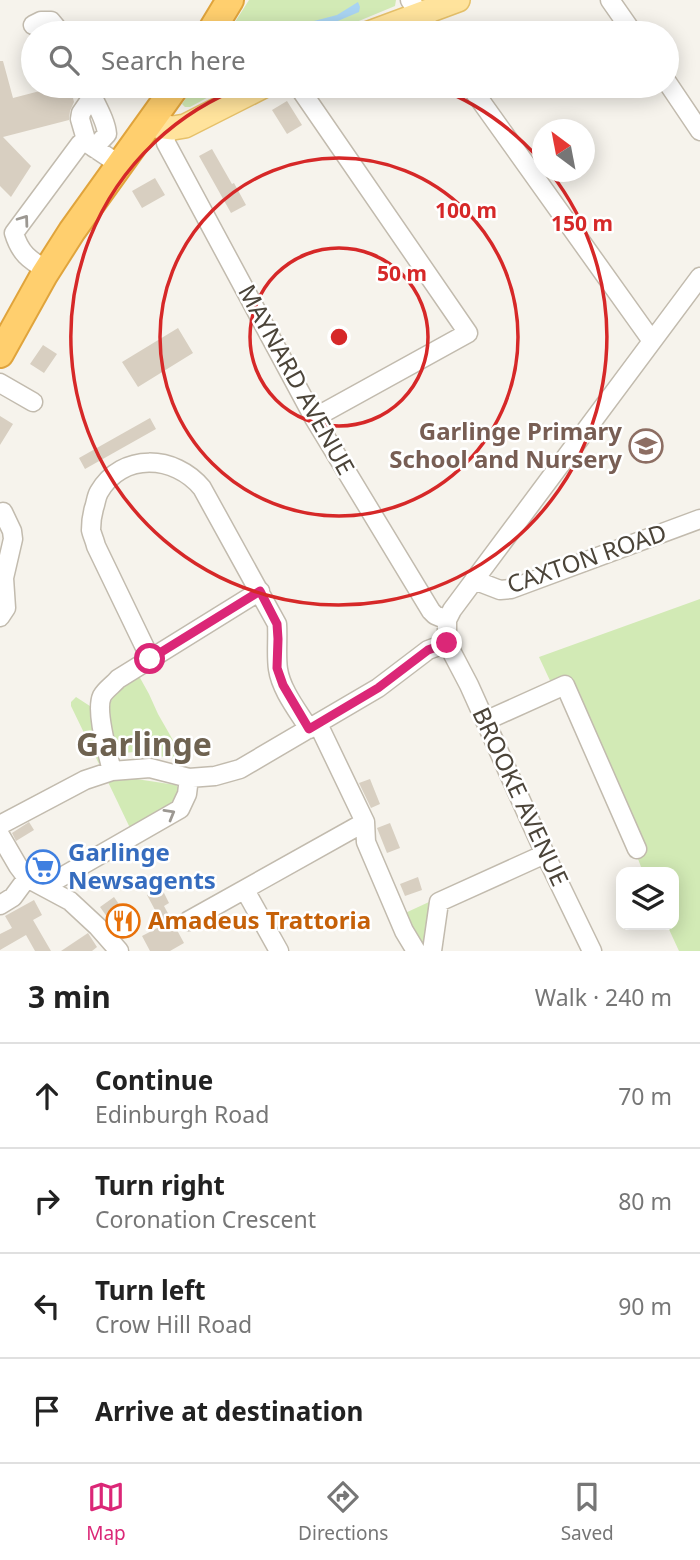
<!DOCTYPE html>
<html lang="en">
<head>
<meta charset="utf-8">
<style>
  :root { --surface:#fff; --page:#f2f2f2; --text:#222; --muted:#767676; --line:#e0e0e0; --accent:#db2777 }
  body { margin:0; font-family:"Noto Sans",sans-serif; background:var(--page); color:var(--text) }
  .controls { position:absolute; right:21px; bottom:21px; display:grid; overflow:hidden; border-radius:14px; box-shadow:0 4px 18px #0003 }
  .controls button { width:63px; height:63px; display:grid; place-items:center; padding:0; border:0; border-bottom:2px solid var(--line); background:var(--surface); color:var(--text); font:35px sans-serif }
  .compass { position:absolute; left:532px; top:119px; width:63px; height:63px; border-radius:50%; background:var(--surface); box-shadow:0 4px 18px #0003; rotate:328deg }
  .stop { position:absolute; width:21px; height:21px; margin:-16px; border:5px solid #db2777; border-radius:50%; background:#fff }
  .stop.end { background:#db2777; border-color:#fff; box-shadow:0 2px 7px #0008 }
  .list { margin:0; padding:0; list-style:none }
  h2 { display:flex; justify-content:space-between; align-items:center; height:91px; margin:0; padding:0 28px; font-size:30px }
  h2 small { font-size:23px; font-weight:400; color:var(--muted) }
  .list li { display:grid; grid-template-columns:46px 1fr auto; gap:21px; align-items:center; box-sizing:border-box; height:105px; padding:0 28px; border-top:2px solid var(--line) }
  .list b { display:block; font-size:26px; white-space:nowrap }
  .list p { margin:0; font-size:23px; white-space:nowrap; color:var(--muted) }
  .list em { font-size:23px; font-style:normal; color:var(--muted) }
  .icon { flex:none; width:38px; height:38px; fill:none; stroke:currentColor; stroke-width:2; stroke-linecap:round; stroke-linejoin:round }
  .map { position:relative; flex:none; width:700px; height:951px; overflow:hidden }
  .search { position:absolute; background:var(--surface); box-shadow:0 4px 18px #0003; left:21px; right:21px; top:21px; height:77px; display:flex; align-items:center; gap:18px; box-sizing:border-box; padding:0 24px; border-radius:38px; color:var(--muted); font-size:26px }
  .sheet { height:511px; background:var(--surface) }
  nav { display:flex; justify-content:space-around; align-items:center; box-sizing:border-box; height:98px; border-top:2px solid var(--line); background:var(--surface); font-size:19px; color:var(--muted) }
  nav a { display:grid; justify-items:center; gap:4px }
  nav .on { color:var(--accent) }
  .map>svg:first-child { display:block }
  .green { fill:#d2eab5 }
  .water { fill:#a9d4f2 }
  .building { fill:#d8cfc1 }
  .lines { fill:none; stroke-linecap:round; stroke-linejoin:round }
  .minor-casing { stroke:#c2bbae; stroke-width:21 }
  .major-casing { stroke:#e6c16a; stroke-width:26 }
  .highway-casing { stroke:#e0a43c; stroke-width:30 }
  .minor { stroke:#fff; stroke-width:18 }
  .major { stroke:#ffe39c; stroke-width:23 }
  .highway { stroke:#ffcf6e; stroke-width:26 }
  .oneway { stroke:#9c9892 }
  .route { stroke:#db2777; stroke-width:9 }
  .ring { fill:none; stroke:#d62828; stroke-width:3.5 }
  .labels { text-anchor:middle; stroke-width:5; stroke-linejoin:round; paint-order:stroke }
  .street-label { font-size:24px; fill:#4b4439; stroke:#fff }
  .education-label { font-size:24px; font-weight:bold; fill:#785e54; stroke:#fff; text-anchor:end }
  .shop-label { font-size:24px; font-weight:bold; fill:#366cbe; stroke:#fff; text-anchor:start }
  .food-label { font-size:24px; font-weight:bold; fill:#c56008; stroke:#fff; text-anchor:start }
  .district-label { font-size:32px; font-weight:bold; fill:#6e6250; stroke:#fff }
  .centre { fill:#d62828; stroke:#fff; stroke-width:3.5 }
  .ring-label { font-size:21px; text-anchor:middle; font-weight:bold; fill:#d62828; stroke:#fff; stroke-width:5; stroke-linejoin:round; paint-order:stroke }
</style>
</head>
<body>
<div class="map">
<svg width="700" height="951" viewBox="0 0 700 951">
  <rect width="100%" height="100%" fill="#f6f3ec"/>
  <path class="green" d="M249,0H396L395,6L330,33H228Z
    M194,86H229L190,107H185L182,104Z
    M700,599V951H679L667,925H674V872H643L570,681L553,687L539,657Z
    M139,676L149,694L158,714L178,749L177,759L134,752L115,754C107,711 98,702 139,676Z
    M76,697L93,708L101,761L99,764L71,706V702Z
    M123,777L176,785L181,790L176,801L169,806L130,828L108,782Z
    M429,902L430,931L426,951L403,914Z"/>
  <path class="water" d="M358,2L360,7L359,12L312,32L310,26L314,21L337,15Z"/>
  <path class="building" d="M0,61H3L13,98L59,86H67L69,95L72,94L74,102L70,111L69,120L3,137L31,166L11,197L0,186Z
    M109,86H134L120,98Z
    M287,101L302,125L287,134L272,110Z
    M212,149L232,184L234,183L246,205L231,213L199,156Z
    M155,178L165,195L142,208L132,191Z
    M178,328L193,353L138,387L122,362Z
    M43,345L57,354L44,373L30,364Z
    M0,416L13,424L0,445Z
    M150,418L156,429L85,469L79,458Z
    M370,779L380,804L371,808L359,783Z
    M29,822L34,830L16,841L12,833Z
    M390,823L400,848L387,853L377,828Z
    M30,859L50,860V871H40Z
    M418,877L422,890L405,896L400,884Z
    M161,887L169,903L164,906L184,943L170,951H150L142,936L163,925L147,895Z
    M114,897L125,913L129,910L136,919L118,932L100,907Z
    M34,900L42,915L33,920L51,951H35L26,935L0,950V934L12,928L5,916Z
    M88,933L97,947L92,951H61Z"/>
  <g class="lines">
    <defs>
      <path id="minor" d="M410,0L433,33
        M610,0L633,33
        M33,25L41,21H51L61,33
        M667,82L700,131
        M88,86C93,100 106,119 107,134L94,148
        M298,86L468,333L314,418
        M470,86L652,341
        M165,128L166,143L314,418L431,611L435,615L447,620
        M87,143L80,119L81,113L92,97
        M47,270C29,260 20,253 14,233L80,144L87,143L120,165
        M0,383L33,402
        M474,580L500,590L511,589L700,519
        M0,617L6,608L4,578L13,539L12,531L3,512
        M150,658L96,546C95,541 92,535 91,530C91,523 92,515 94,508C96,503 96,497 99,492C122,452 175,455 202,488L277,624C278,638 276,656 278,669C281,690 298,711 309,729
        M485,721L565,685L637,849
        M318,724L365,822L366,842L404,931L416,951
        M112,771C108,754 95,711 102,696C105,690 114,684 118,679L260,591
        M0,825L85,780L112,771L150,768L189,778L215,776L240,769L378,688L428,650L447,643
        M0,835L18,866L27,878L70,901L98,927L119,951
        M44,887L180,809L187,794L189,778
        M245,890L279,951
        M0,905L13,897L27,878
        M188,921L365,822
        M432,951L439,902L545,854
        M592,951L545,854L469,685L447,643V620L452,610L700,277"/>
      <path id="major" d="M369,33L458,0
        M148,125L173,128L185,126L264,86"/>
      <path id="highway" d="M210,33L230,0
        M0,354L44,275L72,231L176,86"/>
    </defs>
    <use href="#minor" class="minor-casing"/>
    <use href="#major" class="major-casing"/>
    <use href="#highway" class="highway-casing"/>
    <use href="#minor" class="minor"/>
    <use href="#major" class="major"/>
    <use href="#highway" class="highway"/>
  </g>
  <defs><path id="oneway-chevron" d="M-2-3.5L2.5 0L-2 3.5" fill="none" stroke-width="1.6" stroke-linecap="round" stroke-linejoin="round" transform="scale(1.75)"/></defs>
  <g class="oneway">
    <use href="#oneway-chevron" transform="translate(24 220) rotate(-54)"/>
    <use href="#oneway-chevron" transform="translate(170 814) rotate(-30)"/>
  </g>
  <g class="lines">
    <path class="route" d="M150,659L260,591L277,624L278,639L277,668L283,685L309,729L378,688L428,650L447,643"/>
  </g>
  <g class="ring">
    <circle cx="339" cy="337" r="89"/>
    <circle cx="339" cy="337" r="179"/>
    <path d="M433 86A268 268 0 0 1 541 161M550 172A268 268 0 1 1 245 86"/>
  </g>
  <defs>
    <symbol id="school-ring" viewBox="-11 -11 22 22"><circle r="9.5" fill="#fff" stroke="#8d6e63" stroke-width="1.5"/><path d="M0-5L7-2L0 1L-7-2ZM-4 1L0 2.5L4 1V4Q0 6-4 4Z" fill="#8d6e63"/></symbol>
    <symbol id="supermarket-ring" viewBox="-11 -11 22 22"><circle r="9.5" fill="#fff" stroke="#3f7fe0" stroke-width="1.5"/><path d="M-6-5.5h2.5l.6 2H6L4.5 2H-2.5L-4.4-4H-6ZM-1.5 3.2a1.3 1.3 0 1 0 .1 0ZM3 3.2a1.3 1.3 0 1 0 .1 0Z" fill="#3f7fe0"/></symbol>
    <symbol id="restaurant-ring" viewBox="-11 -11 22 22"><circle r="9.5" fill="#fff" stroke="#e8710a" stroke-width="1.5"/><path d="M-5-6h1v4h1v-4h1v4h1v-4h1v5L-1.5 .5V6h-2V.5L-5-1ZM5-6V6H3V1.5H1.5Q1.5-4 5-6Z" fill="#e8710a"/></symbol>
  </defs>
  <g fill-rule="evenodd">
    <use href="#school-ring" x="627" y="427" width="38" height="38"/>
    <use href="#supermarket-ring" x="24" y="848" width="38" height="38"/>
    <use href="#restaurant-ring" x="104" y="902" width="38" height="38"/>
  </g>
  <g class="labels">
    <g class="street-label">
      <text transform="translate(296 380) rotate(61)" y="8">MAYNARD AVENUE</text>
      <text transform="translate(587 559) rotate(-19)" y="8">CAXTON ROAD</text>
      <text transform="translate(520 797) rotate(65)" y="8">BROOKE AVENUE</text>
    </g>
    <g class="education-label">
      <text x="622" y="440">Garlinge Primary<tspan x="622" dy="28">School and Nursery</tspan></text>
    </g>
    <g class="shop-label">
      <text x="68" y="861">Garlinge<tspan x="68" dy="28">Newsagents</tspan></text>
    </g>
    <g class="food-label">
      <text x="148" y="929">Amadeus Trattoria</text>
    </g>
    <g class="district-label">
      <text x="144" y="756">Garlinge</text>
    </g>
  </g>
  <circle cx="339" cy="337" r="10" class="centre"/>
  <g class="ring-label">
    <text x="466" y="218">100 m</text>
    <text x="582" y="231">150 m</text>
    <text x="402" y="281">50 m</text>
  </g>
</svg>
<div class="controls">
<button><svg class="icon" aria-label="layers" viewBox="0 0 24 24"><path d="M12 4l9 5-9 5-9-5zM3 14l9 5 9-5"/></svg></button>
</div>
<svg class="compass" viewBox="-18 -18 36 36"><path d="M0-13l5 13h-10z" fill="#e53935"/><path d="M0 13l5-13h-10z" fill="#767676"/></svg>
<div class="stop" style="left:150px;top:659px"></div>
<div class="stop end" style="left:447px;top:643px"></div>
<div class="search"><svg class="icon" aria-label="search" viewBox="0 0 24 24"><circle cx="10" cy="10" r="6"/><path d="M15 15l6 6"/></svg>Search here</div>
</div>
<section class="sheet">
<h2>3 min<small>Walk · 240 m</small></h2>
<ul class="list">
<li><svg class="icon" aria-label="ahead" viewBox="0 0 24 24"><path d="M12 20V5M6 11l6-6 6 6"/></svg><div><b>Continue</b><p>Edinburgh Road</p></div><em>70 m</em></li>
<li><svg class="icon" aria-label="right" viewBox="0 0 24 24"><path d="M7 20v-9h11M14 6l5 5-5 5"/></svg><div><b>Turn right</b><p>Coronation Crescent</p></div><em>80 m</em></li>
<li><svg class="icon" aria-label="left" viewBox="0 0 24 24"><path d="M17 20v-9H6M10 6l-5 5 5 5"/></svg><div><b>Turn left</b><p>Crow Hill Road</p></div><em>90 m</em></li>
<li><svg class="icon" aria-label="arrive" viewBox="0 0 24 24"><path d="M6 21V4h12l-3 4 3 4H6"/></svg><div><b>Arrive at destination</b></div></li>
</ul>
</section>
<nav>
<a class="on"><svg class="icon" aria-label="map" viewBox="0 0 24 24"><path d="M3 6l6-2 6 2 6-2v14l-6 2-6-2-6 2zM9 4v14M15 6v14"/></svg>Map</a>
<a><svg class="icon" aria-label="directions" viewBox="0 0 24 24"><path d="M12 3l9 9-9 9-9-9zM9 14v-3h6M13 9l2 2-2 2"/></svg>Directions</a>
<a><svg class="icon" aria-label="saved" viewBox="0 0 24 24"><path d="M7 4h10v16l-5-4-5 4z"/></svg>Saved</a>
</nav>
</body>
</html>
